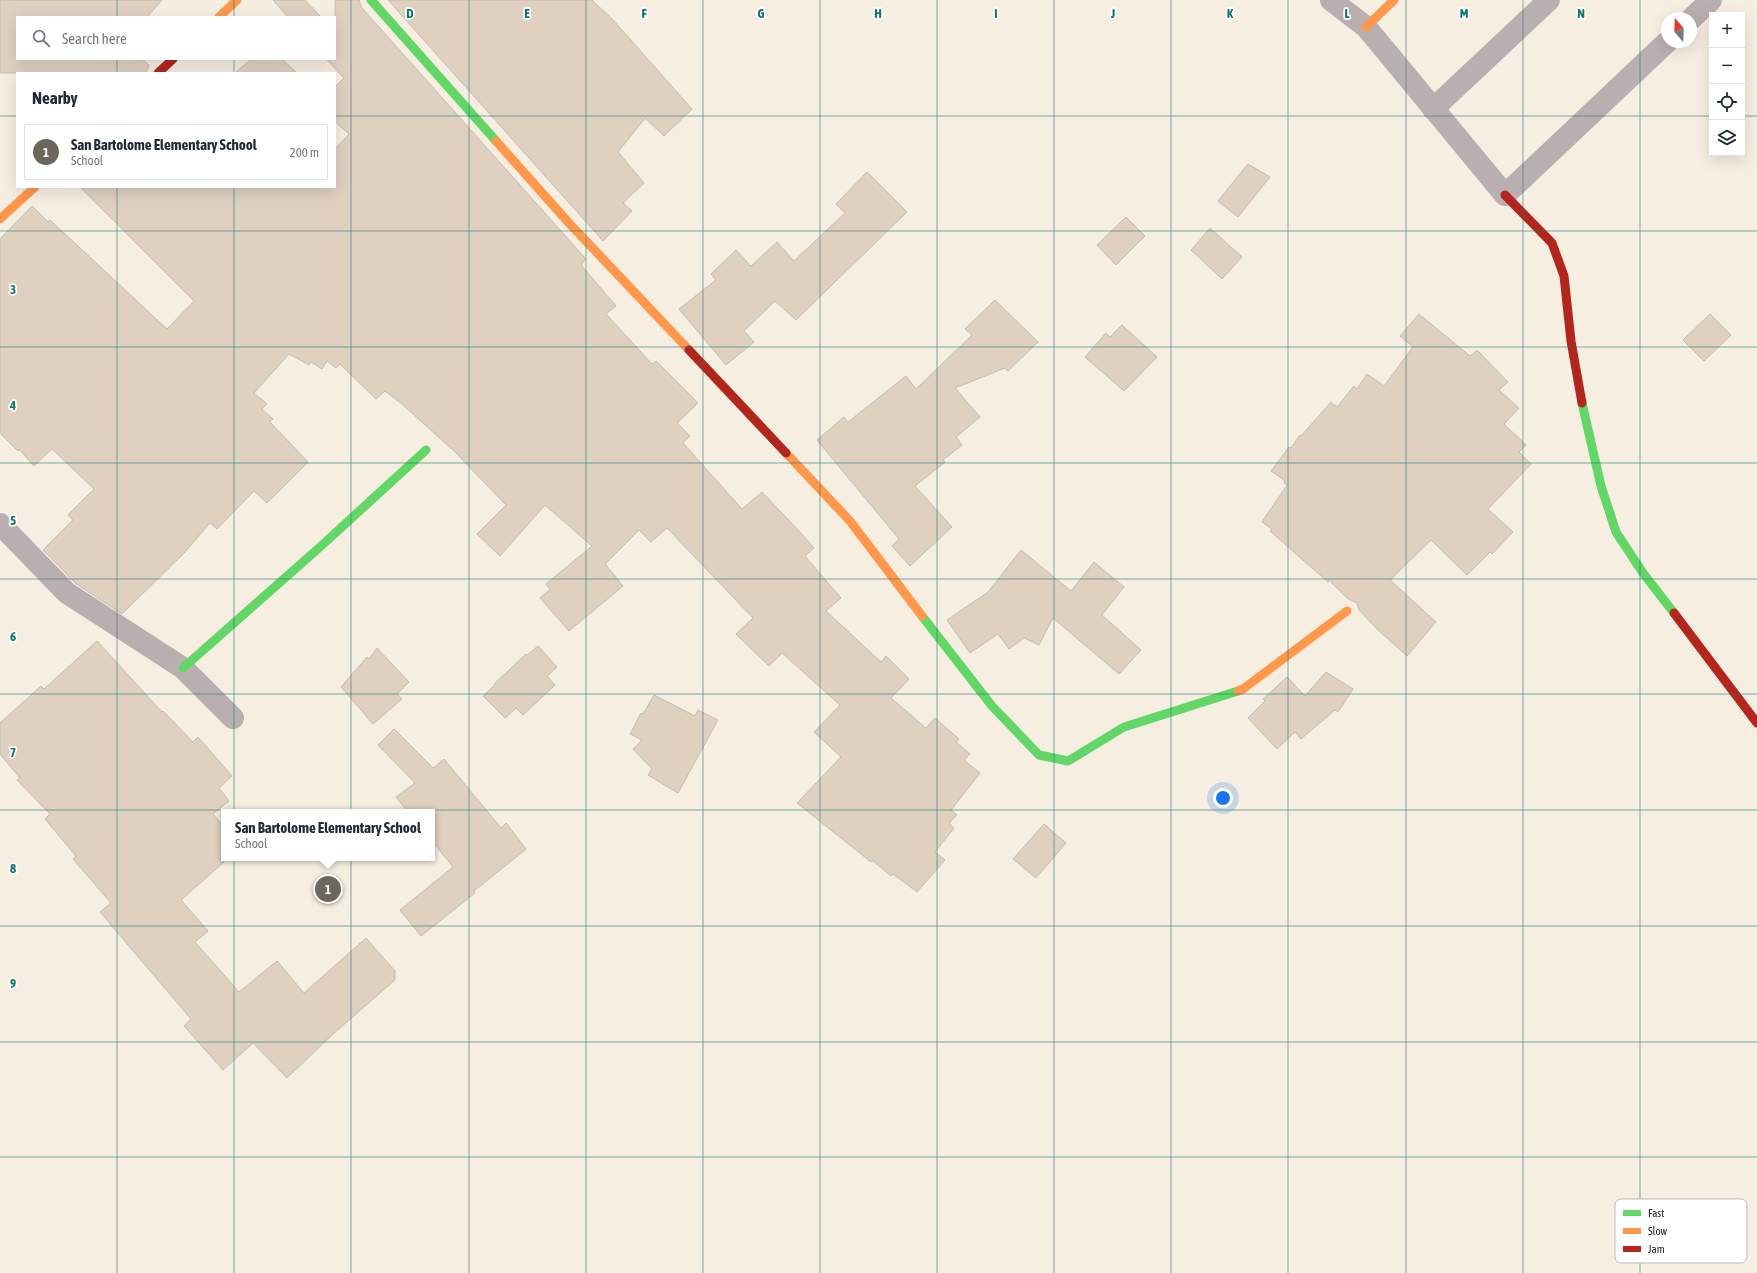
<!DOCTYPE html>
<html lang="en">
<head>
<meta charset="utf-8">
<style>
  :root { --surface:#fff; --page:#f2f2f3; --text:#1f2937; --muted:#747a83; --line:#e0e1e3; --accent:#6c665c }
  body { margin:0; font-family:"Asap Condensed",sans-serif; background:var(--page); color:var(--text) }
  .controls { position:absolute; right:12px; top:12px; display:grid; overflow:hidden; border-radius:0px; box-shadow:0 4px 16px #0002 }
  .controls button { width:36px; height:36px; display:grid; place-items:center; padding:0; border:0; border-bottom:1px solid var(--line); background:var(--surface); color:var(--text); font:20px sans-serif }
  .compass { position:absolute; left:1661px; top:12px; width:36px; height:36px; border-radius:50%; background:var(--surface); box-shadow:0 4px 16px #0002; rotate:341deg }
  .you { position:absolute; left:1223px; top:798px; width:14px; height:14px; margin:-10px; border:3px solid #fff; border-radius:50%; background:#1a73e8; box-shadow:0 0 0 6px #1a73e833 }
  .badge { display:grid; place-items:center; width:26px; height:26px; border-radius:50%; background:var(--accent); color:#fff; font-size:13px; font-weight:700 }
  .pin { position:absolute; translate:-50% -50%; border:2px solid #fff; box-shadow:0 1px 4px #0006 }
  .popup { position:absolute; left:221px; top:809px; width:214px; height:52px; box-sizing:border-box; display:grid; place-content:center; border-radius:0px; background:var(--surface); filter:drop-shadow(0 1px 3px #0005); font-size:13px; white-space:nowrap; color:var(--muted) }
  .popup b { font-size:15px; color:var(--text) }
  .popup::after { content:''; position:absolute; left:50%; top:100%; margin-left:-8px; border:8px solid transparent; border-top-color:var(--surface) }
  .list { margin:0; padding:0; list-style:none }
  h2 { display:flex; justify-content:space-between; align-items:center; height:52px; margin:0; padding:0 16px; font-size:17px }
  h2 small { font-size:13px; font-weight:400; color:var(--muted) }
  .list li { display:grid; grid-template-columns:26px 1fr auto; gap:12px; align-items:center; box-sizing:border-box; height:56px; margin:0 8px 8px; padding:0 8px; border:1px solid var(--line); border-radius:0px }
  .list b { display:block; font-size:15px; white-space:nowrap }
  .list p { margin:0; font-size:13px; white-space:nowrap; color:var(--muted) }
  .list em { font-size:13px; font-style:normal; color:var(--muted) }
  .icon { flex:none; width:22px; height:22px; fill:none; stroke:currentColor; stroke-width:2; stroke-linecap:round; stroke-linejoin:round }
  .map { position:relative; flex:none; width:1757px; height:1273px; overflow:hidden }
  .search { position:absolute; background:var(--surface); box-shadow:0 4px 16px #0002; left:16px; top:16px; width:320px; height:44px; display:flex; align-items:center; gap:10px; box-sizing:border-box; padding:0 14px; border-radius:0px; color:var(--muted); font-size:15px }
  .panel { position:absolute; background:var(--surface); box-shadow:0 4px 16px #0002; left:16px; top:72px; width:320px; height:116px; border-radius:0px }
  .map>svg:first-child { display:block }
  .building { fill:#dfd0c0; stroke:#c4bcb3 }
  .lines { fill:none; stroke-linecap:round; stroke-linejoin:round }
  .street { stroke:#baafb0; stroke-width:22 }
  .fast { stroke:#63d668; stroke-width:9 }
  .slow { stroke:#ff974d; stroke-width:9 }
  .jam { stroke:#b3261e; stroke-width:9 }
  .grid { fill:none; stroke:#0f766e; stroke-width:1; stroke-opacity:0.55 }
  .key { fill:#fff; stroke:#bcbbb8; stroke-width:1 }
  .key-label { font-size:11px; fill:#211c14 }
  .grid-label { font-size:13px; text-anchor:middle; font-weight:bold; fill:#0f766e; stroke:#fff; stroke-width:3.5; stroke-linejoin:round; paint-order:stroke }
</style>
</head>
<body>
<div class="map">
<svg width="1757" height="1273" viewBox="0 0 1757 1273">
  <rect width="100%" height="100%" fill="#f6eee1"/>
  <path class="building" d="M0,0H162L147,17H17V59H142L149,65L146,73H0Z
    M273,0H305L321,17H288Z
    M335,0H359L362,8L586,259L581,265L616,306L606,314L652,364L656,361L698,403L677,423L690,436L683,443L742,509L762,492L800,532L814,548L805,556L841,598L826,611L881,662L886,656L909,679L891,698L926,728L935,718L959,739L956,742L970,754L964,760L980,773L951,810L957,815L949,823L954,828L935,852L945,860L917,892L893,874L891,876L872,860L871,862L797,803L841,757L814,732L840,705L782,653L769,666L736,634L753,618L667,528L651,542L639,530L605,564L623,586L569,631L540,598L550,589L546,584L592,546L545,505L500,556L477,534L506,505L455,452L402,404L385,391L376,399L340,364L336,368L327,361L322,369L311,362L309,365L289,354L254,393L267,404L262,409L273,419L270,422L308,462L267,503L254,491L217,529L210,523L184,553L122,614L75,583L43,550L73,520L68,515L94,489L52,449L34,466L19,449L18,451L0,433V239L32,206L48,222L50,220L167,329L194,301L80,187H335V149L349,134L335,122V87L344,78L326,59H335Z
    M388,0H592L614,21L692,109L664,136L645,118L618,152L644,183L623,203L632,211L603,241Z
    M251,59H282L297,73H235Z
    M1248,164L1270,177L1238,217L1218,201Z
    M867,172L907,212L796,320L775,301L744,331L754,342L726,365L679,309L716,280L711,274L736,250L751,266L777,242L794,261L845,213L836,204Z
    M1126,217L1145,236L1116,265L1097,245Z
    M1210,228L1242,257L1222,279L1191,250Z
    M995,300L1038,342L1008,371L1005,368L955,388L980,417L956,437L962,445L943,460L945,462L915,486L952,527L910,566L892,546L899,539L817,440L844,417L848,422L906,376L916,389L972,335L965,329Z
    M1419,314L1470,356L1477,350L1508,382L1499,390L1519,408L1504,424L1526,445L1519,452L1531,464L1488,509L1513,532L1492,554L1490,552L1467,575L1431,540L1390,580L1436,622L1407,656L1378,630L1359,610L1357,603L1348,599L1329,580L1328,582L1270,531L1272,529L1262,522L1287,485L1284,483L1285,481L1271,471L1289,447L1291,448L1300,435L1301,436L1331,402L1337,407L1354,386L1357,389L1367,374L1384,386L1413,347L1400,336Z
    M1710,314L1731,335L1704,361L1683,340Z
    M1122,325L1157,357L1124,391L1085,357L1106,333L1110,337Z
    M1021,550L1071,591L1094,562L1124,587L1102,615L1141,650L1119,674L1053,618L1039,645L1024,638L1009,649L998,634L970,653L947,620L988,592Z
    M97,641L162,712L163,711L193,742L198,737L232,776L219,788L229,801L213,814L224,827V862L181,900L208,931L195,942L239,992L277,961L304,993L366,938L395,971V980L333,1034L287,1078L253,1043L223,1070L184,1026L191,1019L100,912L111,903L73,859L76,856L45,819L50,814L17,780L20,778L0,754V723L41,686L44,689Z
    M538,646L557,667L547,676L555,685L523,715L516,708L505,718L483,696L495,685L494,684L526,654L527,655Z
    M377,648L409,682L397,694L402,699L373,724L341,687L367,657L369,659Z
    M1326,672L1353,689L1338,712L1335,710L1301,739L1295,732L1277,749L1248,718L1265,701L1263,699L1287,677L1305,696Z
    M654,695L695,716L698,710L718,720L678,793L648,775L652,769L633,749L642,740L630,734L641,713L643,714Z
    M394,729L433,768L444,759L501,828L506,823L526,849L474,891L475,893L421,936L400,910L453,867L432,841V812H408L396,797L415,783L378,745Z
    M1044,824L1066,843L1036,878L1013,859Z"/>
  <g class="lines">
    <path class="street" d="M1331,0L1366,27L1505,195L1667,42
      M1691,19L1711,0
      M1433,109L1549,0
      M0,524L67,593L183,668L233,718"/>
    <path class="fast" d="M371,0L496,141
      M1582,403L1601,486L1616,532L1643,573L1674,613
      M922,616L992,706L1039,755L1068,761L1124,727L1238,691
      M183,668L320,547L426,450"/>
    <path class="slow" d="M219,17L237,0
      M1366,27L1394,0
      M496,141L568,222L689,350
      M0,219L35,187
      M786,453L850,521L922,616
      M1238,691L1243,689L1347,611"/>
    <path class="jam" d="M158,73L173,59
      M1505,195L1552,243L1564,276L1571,341L1582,403
      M689,350L786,453
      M1674,613L1757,723"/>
  </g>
  <path class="grid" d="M117,0V17M234,0V17M351,0V1273M469,0V1273M586,0V1273M703,0V1273M820,0V1273M937,0V1273M1054,0V1273M1171,0V1273M1288,0V1273M1406,0V1273M1523,0V1273M1640,0V1273M117,59V73M234,59V73M0,116H17M335,116H1712M1742,116H1757M117,187V1273M234,187V1273M0,231H1757M0,347H1757M0,463H1757M0,579H1757M0,694H1757M0,810H1757M0,926H1757M0,1042H1757M0,1157H1757"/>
  <rect x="1615" y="1199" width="132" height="64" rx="6" class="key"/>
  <rect x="1623" y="1210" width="18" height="6" fill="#63d668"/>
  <rect x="1623" y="1228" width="18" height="6" fill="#ff974d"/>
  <rect x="1623" y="1246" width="18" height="6" fill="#b3261e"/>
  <g class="key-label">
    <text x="1648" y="1217">Fast</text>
    <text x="1648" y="1235">Slow</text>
    <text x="1648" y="1253">Jam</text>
  </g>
  <g class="grid-label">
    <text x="410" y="18">D</text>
    <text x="527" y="18">E</text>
    <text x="644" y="18">F</text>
    <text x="761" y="18">G</text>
    <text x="878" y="18">H</text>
    <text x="996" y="18">I</text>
    <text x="1113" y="18">J</text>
    <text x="1230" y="18">K</text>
    <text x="1347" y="18">L</text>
    <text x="1464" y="18">M</text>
    <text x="1581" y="18">N</text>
    <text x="13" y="294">3</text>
    <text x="13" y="410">4</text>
    <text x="13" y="525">5</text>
    <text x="13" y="641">6</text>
    <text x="13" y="757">7</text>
    <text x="13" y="873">8</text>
    <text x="13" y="988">9</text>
  </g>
</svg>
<div class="controls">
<button>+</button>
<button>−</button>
<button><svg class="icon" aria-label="locate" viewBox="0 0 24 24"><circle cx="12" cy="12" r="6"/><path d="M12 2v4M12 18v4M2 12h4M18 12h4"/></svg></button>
<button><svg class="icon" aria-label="layers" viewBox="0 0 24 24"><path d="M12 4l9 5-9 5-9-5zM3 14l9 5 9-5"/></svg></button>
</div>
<svg class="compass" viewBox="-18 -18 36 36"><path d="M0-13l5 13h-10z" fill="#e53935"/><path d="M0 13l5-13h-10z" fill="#747a83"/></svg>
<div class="you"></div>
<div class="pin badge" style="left:328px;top:889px">1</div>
<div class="popup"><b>San Bartolome Elementary School</b>School</div>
<div class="search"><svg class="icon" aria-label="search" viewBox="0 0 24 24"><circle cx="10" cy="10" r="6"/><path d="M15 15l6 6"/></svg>Search here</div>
<section class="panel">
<h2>Nearby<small></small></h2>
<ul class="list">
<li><span class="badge">1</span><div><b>San Bartolome Elementary School</b><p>School</p></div><em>200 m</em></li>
</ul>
</section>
</div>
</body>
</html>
